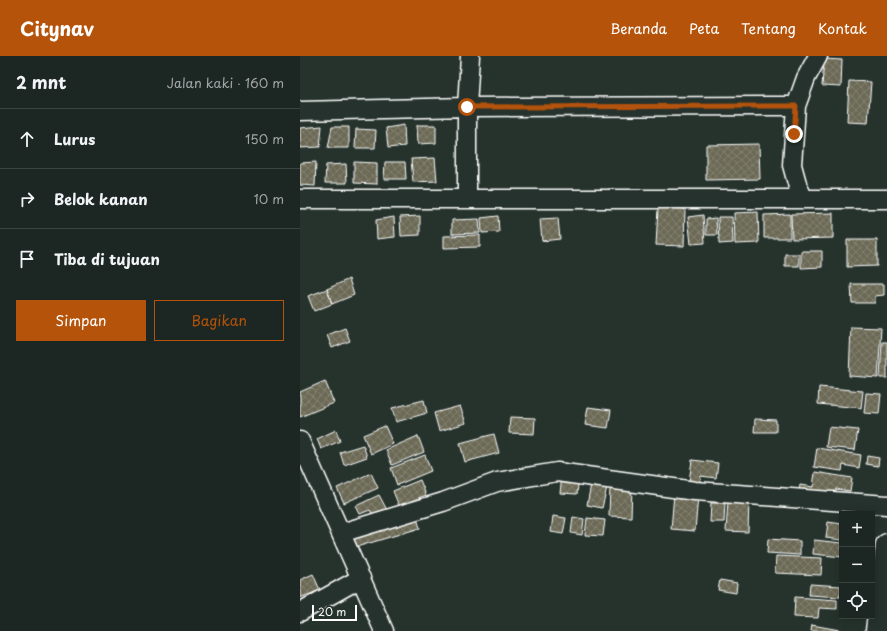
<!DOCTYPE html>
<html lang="id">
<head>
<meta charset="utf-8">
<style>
  :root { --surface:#1c2622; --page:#29322f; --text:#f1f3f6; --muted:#a0a5a5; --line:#3a4340; --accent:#b45309 }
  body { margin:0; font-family:"Playpen Sans",sans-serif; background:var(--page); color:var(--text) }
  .controls { position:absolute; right:12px; bottom:12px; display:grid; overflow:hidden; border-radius:0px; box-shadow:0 2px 10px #0003 }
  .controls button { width:36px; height:36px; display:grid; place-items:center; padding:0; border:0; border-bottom:1px solid var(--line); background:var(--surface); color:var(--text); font:20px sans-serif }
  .scale { position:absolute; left:12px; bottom:10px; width:45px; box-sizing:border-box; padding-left:4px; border:2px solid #fff; border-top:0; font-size:11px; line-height:14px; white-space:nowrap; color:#fff; -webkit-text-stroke:3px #26332d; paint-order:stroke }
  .stop { position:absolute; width:12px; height:12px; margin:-9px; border:3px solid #b45309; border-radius:50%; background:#fff }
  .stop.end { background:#b45309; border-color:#fff; box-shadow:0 1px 4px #0008 }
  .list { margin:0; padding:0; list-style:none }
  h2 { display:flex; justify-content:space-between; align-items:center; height:52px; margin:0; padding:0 16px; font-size:17px }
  h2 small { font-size:13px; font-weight:400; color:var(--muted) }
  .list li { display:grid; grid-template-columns:26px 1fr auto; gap:12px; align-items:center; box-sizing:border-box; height:60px; padding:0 16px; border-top:1px solid var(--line) }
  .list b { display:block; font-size:15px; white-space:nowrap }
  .list em { font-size:13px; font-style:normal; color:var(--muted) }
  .actions { display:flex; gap:8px; padding:12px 16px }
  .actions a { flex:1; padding:9px 0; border:1px solid var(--accent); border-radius:0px; text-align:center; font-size:14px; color:var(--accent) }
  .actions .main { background:var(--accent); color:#fff }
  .icon { flex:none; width:22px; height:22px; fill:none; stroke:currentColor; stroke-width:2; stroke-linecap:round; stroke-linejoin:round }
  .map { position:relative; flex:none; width:587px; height:575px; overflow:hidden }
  header { display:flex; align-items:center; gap:24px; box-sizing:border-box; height:56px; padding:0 20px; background:var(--accent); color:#fff }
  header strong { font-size:19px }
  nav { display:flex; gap:22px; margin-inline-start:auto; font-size:14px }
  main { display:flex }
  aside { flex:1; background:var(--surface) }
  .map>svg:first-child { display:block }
  .building { fill:url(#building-cross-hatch); stroke:#fff }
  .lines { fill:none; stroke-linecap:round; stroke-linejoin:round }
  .minor-casing { stroke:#fff; stroke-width:21 }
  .primary-casing { stroke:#fff; stroke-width:25 }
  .minor { stroke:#26332d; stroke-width:18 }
  .primary { stroke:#26332d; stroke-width:22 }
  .route { stroke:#b45309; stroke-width:5 }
</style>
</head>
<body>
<header>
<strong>Citynav</strong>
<nav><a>Beranda</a><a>Peta</a><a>Tentang</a><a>Kontak</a></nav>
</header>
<main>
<aside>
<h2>2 mnt<small>Jalan kaki · 160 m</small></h2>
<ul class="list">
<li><svg class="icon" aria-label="ahead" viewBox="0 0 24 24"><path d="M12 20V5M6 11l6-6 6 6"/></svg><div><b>Lurus</b></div><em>150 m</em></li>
<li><svg class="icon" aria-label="right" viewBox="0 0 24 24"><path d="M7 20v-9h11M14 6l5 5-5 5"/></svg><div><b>Belok kanan</b></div><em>10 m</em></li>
<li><svg class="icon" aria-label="arrive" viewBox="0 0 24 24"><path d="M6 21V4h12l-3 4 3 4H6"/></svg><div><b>Tiba di tujuan</b></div></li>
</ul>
<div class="actions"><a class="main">Simpan</a><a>Bagikan</a></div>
</aside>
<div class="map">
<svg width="587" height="575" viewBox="0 0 587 575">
  <defs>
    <pattern id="building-cross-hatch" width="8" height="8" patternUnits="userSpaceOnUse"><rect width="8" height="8" fill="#6c6b56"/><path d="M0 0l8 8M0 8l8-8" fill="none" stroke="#82816f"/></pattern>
  </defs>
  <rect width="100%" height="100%" fill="#26332d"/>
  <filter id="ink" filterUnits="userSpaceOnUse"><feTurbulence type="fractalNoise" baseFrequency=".025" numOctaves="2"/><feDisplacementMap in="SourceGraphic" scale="8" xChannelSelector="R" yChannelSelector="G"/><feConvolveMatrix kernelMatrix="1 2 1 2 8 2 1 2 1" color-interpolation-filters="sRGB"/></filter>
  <g filter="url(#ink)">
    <path class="building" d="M524,3L542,4L541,31L522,30Z
      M549,25L571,26L568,67L547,66Z
      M104,69L105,90L88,92L86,72Z
      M117,69H136V87L118,88Z
      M22,70L20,91L0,92V72Z
      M32,71H49V92H28Z
      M56,73L76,74L75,92H55Z
      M459,88L460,123L406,124V89Z
      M135,102L137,125L113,126L111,103Z
      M16,106L15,130L0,129V107Z
      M54,106L77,107V128L54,127Z
      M85,106H105L106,123H84Z
      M46,108L47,127H25L26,109Z
      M358,152L385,153L384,190L356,189Z
      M458,156L459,187L435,188L434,157Z
      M533,157V182L492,183L491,158Z
      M490,158V182H464V159Z
      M403,159L405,187L391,188L388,161Z
      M120,160V179L101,180L100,161Z
      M198,160L199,176L182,177L181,162Z
      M94,161L95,181L77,183L76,164Z
      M418,161H432L433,187L419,188Z
      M258,162L260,183L242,185L240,163Z
      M416,162L417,179H406V163Z
      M179,163L180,177L152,178V164Z
      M180,179V191L144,192V180Z
      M547,184H577V210L547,211Z
      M501,195H522V211L501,212Z
      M485,198H499V210H485Z
      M49,223L54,239L32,248L27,233Z
      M551,228H584V239L575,240V247H552Z
      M27,233L32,248L14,255L8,240Z
      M551,271L581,272L578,322L549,320Z
      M45,272L50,285L32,292L27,279Z
      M582,286H587V322H580Z
      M25,325L34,347L0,361V336Z
      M519,331L563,335L561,352L518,348Z
      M566,337L581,338L579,358L564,357Z
      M124,344L127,357L96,366L92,352Z
      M160,350L166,367L139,375L134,357Z
      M288,351L311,354L308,372L285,369Z
      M210,361L235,362L234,378L209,377Z
      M455,363L476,364V376H454Z
      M85,370L93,388L71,398L63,379Z
      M529,371L558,374L555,394L526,391Z
      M36,374L40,385L21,393L17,383Z
      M194,378L199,397L165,406L160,387Z
      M118,380L124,396L92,409L86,394Z
      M63,389L67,401L44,409L40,396Z
      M517,392L561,399L559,412L543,409L542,415L514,411Z
      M125,399L131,415L97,429L91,412Z
      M567,400L579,402L578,410L566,408Z
      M392,404L418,407L416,422L401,420L400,427L389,426Z
      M515,416L552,422L550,435L536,433V438L499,436L500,429L513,431Z
      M71,417L78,432L44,447L37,432Z
      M262,419L279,420L277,438L260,437Z
      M120,424L126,439L99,450L93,435Z
      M291,428L307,431L302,452L287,449Z
      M310,431L332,432L331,461L309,460Z
      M374,438L398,440L395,475L371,473Z
      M79,439L87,454L74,461L70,454L60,458L56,450Z
      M428,445L449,446L448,476L426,475Z
      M411,447H425L424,466H410Z
      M115,456L120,472L53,492L49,477Z
      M253,460L266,462L263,478L251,476Z
      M273,461L284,463L282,479L271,477Z
      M287,462L305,464L303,480L285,479Z
      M528,466L542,468V484L526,482Z
      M468,483L500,485V499L467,497Z
      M514,484L542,487V501L513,498Z
      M476,500L522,502L521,519L475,517Z
      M13,518L20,534L0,542V524Z
      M420,524L437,527L436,537L418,534Z
      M510,528L541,530L540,541L509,539Z
      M495,541L537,544V553L519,552L518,562L494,561Z
      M512,569L545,575H511Z"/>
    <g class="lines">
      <defs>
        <path id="minor" d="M496,50L492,109L498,131L504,143
          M0,55L167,51L496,50L506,22L518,0
          M0,143H587
          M167,143V51L170,0
          M0,385L84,575
          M41,477L143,446L197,426L257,416L395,435L587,449
          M0,556L61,522"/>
        <path id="primary" d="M577,575L587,489"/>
      </defs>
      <use href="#minor" class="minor-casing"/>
      <use href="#primary" class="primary-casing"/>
      <use href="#minor" class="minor"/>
      <use href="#primary" class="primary"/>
    </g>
  </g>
  <g class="lines" filter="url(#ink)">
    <path class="route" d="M167,51L496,50L494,78"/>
  </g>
</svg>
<div class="controls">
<button>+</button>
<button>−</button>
<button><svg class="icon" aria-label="locate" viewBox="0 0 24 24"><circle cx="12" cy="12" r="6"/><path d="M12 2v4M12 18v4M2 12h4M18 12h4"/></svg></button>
</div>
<div class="scale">20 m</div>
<div class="stop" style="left:167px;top:51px"></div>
<div class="stop end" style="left:494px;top:78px"></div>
</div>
</main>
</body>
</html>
